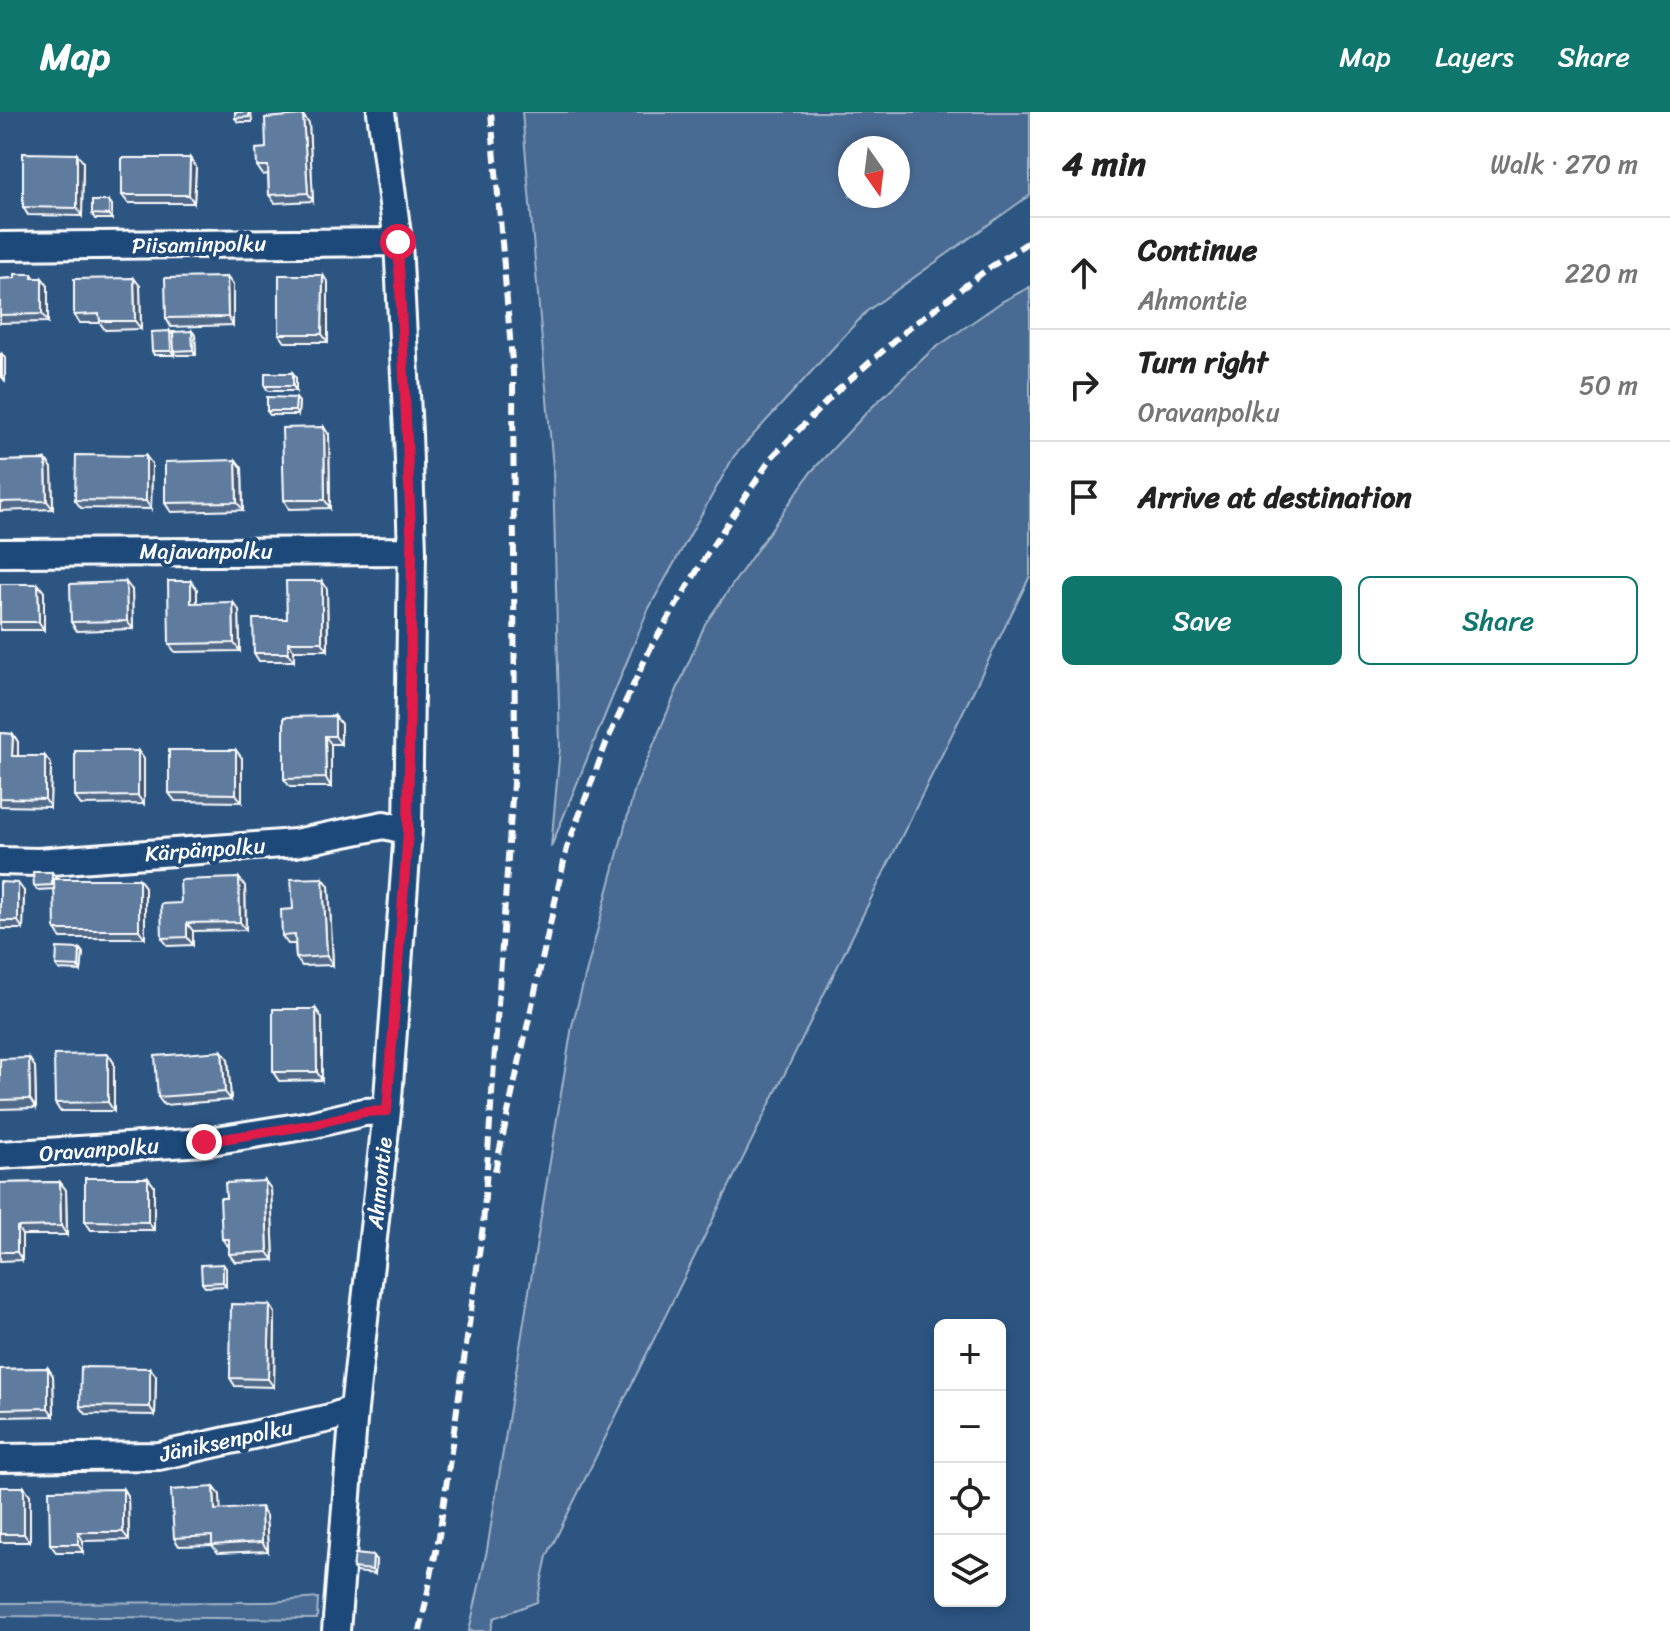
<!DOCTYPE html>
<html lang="en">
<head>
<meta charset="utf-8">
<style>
  :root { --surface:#fff; --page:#f6f6f6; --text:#222; --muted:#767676; --line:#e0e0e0; --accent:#0f766e }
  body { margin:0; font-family:Sriracha,sans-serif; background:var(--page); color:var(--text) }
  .controls { position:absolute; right:24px; bottom:24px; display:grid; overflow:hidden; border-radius:12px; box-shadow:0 4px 12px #0003 }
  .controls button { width:72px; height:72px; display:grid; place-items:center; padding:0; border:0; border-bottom:2px solid var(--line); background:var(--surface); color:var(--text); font:40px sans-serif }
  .compass { position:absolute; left:838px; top:24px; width:72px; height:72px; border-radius:50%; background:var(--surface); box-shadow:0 4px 12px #0003; rotate:166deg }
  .stop { position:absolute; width:24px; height:24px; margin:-18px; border:6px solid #e11d48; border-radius:50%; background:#fff }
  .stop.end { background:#e11d48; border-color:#fff; box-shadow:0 2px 8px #0008 }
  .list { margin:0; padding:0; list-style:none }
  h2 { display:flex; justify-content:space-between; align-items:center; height:104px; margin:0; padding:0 32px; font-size:34px }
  h2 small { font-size:26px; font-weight:400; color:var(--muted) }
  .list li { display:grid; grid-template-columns:52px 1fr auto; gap:24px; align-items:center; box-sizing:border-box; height:112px; padding:0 32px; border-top:2px solid var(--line) }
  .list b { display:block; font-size:30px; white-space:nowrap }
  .list p { margin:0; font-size:26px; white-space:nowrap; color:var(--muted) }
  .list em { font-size:26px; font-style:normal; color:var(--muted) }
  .actions { display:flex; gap:16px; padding:24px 32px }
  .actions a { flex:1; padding:18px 0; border:2px solid var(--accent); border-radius:12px; text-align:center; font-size:28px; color:var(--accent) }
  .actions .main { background:var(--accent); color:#fff }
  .icon { flex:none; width:44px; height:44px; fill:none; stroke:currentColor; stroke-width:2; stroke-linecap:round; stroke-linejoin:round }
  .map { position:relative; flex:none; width:1030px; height:1519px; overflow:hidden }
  header { display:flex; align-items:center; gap:48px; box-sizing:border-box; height:112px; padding:0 40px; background:var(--accent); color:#fff }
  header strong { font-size:38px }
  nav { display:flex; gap:44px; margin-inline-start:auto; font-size:28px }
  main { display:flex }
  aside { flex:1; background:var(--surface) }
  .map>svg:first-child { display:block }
  .green { fill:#486b92; stroke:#a4b5c8; stroke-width:2; fill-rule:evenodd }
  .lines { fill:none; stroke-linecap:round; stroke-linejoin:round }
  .minor-casing { stroke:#fff; stroke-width:32 }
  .minor { stroke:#1f4a7a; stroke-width:26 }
  .rail { stroke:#fff; stroke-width:6; stroke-dasharray:12 6; stroke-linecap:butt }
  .wall { fill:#516b89; stroke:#fff; stroke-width:2 }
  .shaded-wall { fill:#42576f; stroke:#fff; stroke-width:2 }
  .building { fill:#5e7c9f; stroke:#fff; stroke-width:2 }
  .route { stroke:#e11d48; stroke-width:10 }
  .labels { text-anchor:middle; stroke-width:8; stroke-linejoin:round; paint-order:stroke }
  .street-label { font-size:22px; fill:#fff; stroke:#1f4a7a }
</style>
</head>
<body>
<header>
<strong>Map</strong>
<nav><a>Map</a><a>Layers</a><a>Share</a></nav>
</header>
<main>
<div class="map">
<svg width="1030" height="1519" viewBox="0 0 1030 1519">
  <rect width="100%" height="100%" fill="#2c5582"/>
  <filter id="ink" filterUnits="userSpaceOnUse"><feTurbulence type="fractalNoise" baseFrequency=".0125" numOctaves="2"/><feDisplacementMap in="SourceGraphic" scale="16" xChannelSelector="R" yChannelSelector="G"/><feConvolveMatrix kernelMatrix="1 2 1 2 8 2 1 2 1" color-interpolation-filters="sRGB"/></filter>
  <g filter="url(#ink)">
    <path class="green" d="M522,0H1030V83L867,199L734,344L648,498L551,735L560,636L553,356ZM850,36H898V84H850Z
      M1030,175V464L547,1444L537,1490L494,1506L491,1519H469L487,1438L572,914L635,676L705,512L811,360L870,297L931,239L1003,189Z
      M318,1486L317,1507L0,1504V1491L270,1490Z"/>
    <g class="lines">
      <defs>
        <path id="minor" d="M0,134L398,130
          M0,441L412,439
          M0,749L38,750L295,731L384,713L408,719
          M0,1043L204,1030L310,1013L364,1000L387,999
          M0,1346L159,1344L330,1306L354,1297
          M336,1519L354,1297L387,999L408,719L412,439L408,321L398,130L381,0"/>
      </defs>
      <use href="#minor" class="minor-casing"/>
      <use href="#minor" class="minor"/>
      <path class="rail" d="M495,1059L567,736L607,629L651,535L709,439L772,345L837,279L909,216L989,156L1030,129
        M420,1519L439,1424L483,1114L515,642L513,261L491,0"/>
    </g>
    <path class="wall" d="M235,0H251L252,10H238L235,6Z
      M309,12L313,89L275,91L269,83L268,62L263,63L257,54L266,36Z
      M190,46L196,55L194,91H128L122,83Z
      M83,50L82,104L28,103L23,95Z
      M109,89L112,93V107H95L92,102Z
      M32,162L35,166H42L48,174V210L0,211V167L15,166Z
      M227,165L233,173V213L171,215L166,206Z
      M328,171V230H285L279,222Z
      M140,174L141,217L105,218L100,211H80L74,203Z
      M170,219L173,223L174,243H154L152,239Z
      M192,219L195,223L196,243H177L174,239Z
      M296,266V279H268L265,274Z
      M299,290L298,303H270L267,299Z
      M329,323L330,396L289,397L284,388Z
      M46,348L52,356L53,397L0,399V349Z
      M236,348L242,356L243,398L171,400L165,391Z
      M152,352L151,397L81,396L75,388Z
      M322,469L327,477L328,538H294V549H259L254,541Z
      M0,472H38L44,480V518H0Z
      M197,477V491L239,498L240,539L175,540L169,532Z
      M132,478L133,517L77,519L71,510Z
      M335,604L341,612V632H331V675H290L284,667Z
      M0,621L13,622L18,630V644L51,652L50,695L0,694Z
      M138,639L144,647V692L81,693L75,685Z
      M242,646V690L175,689L169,681Z
      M52,760L55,764V767H139L145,775V826H61L55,818V777L37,778L34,774Z
      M239,766L245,774L246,818L193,819V833L168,834L162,826L181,791Z
      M323,766L329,774L333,853L302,854L296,846L295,832H288L282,824Z
      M0,770L24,779L23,817H0Z
      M80,837L83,841L81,859L59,858L56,854Z
      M322,906V968L279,969L273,960Z
      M222,939L228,947L231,988L164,993L158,985Z
      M108,942L114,951V999H60L55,991Z
      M0,947L35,955L36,996L0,997Z
      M148,1066L154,1074V1118H91L85,1109Z
      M265,1069L271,1077L274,1148L235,1150L229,1142V1135L222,1127L226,1086Z
      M60,1070L66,1078L67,1123H22V1148L0,1149V1071Z
      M223,1152L226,1156V1174L205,1175L202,1171Z
      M270,1193L275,1201L274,1275L235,1274L230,1266Z
      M48,1256L53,1264L54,1304L0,1305V1257Z
      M150,1256L156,1264L155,1303L86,1302L80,1294Z
      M0,1375H24L30,1383V1430H0Z
      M214,1375L220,1383V1398L266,1404L268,1439L218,1441L212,1433L179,1434L174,1426Z
      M123,1377L128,1385L129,1428L83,1429V1440H56L50,1432Z
      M376,1448L375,1462L356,1460L353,1456Z"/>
    <path class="shaded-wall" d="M303,3L309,12L313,89L308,81Z
      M77,42L83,50L82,104L77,96Z
      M190,46L196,55L194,91L189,83Z
      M109,89L112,93V107L109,103Z
      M323,163L328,171V230L322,222Z
      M227,165L233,173V213L228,205Z
      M42,166L48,174V210L42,202Z
      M134,166L140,174L141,217L135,209Z
      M170,219L173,223L174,243L171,239Z
      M192,219L195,223L196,243L193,238Z
      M2,242L5,246V269L2,265Z
      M293,261L296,266V279L293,274Z
      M296,286L299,290L298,303L295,299Z
      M324,315L329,323L330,396L325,388Z
      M146,344L152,352L151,397L146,389Z
      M46,348L52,356L53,397L47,389Z
      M236,348L242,356L243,398L237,390Z
      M191,469L197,477V499L191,491Z
      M322,469L327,477L328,538L322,530Z
      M126,470L132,478L133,517L127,509Z
      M38,472L44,480V518L39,510Z
      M233,490L239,498L240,539L234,531Z
      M288,530L294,538V549L288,541Z
      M335,604L341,612V632L335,624Z
      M13,622L18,630V652L12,644Z
      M325,624L331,632V675L326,666Z
      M236,638L242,646V690L236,682Z
      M138,639L144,647V692L138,684Z
      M45,644L51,652L50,695L45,687Z
      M239,766L245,774L246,818L240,810Z
      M323,766L329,774L333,853L327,844Z
      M139,767L145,775V826L139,818Z
      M18,771L24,779L23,817L18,809Z
      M187,811L193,819V833L187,825Z
      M80,837L83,841L81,859L79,855Z
      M316,897L322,906V968L317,960Z
      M222,939L228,947L231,988L225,980Z
      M108,942L114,951V999L108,990Z
      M29,946L35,955L36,996L30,987Z
      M148,1066L154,1074V1118L148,1110Z
      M265,1069L271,1077L274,1148L268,1140Z
      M60,1070L66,1078L67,1123L61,1114Z
      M17,1115L22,1123V1148L17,1140Z
      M223,1152L226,1156V1174L223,1170Z
      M270,1193L275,1201L274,1275L268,1267Z
      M48,1256L53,1264L54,1304L48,1296Z
      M150,1256L156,1264L155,1303L150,1295Z
      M24,1375L30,1383V1430L24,1422Z
      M214,1375L220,1383L221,1406L215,1398Z
      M123,1377L128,1385L129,1428L123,1420Z
      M261,1395L266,1404L268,1439L262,1430Z
      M78,1420L83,1429V1440L78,1432Z
      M373,1444L376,1448L375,1462L372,1458Z"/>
    <path class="building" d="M235,0H249V5L235,6Z
      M303,3L308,81L269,83L268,54H257L256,37L266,36L265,6Z
      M23,41L77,42V96L23,95Z
      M122,46H190L189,83H122Z
      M92,89H109V103L92,102Z
      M15,162H32V166H42V202L0,203V167L15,166Z
      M279,163H323L322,222H279Z
      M227,165L228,205L166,206L165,166Z
      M134,166L135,209H100L99,202L74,203V167Z
      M170,219L171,239H152L151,220Z
      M192,219L193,238L174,239L173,220Z
      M0,242H2V265H0Z
      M265,261H293V274H265Z
      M267,285L296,286L295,299H267Z
      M324,315L325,388H284L282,316Z
      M76,343L146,344V389L75,388Z
      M46,348L47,389L0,390V349Z
      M236,348L237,390L165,391V350Z
      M168,469H191V491L233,490L234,531L169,532Z
      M286,469H322V530H288V541H254L253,507H287Z
      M126,470L127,509L71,510L70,472Z
      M0,472H38L39,510H0Z
      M335,604V624H325L326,666L284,667V605Z
      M0,621L13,622L12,644H45V687L0,686Z
      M169,638H236V682L169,681Z
      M75,639H138V684L75,685Z
      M33,760H52V773L34,774Z
      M239,766L240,810L187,811V825L162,826L161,792L181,791L180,768Z
      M323,766L327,844L296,846L295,823L282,824L281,798L293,797L291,767Z
      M54,767H139V818H55Z
      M0,770L18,771V809H0Z
      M57,836L80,837L79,855L56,854Z
      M273,897H316L317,960H273Z
      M222,939L225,980L158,985L155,944Z
      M108,942V990L55,991L54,943Z
      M29,946L30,987L0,988V947Z
      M85,1066H148V1110L85,1109Z
      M265,1069L268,1140L229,1142V1127H222L220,1086H226L225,1071Z
      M60,1070L61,1114L17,1115V1140H0V1071Z
      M223,1152V1170L202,1171L201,1153Z
      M231,1192L270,1193L268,1267L230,1266Z
      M81,1255L150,1256V1295L80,1294Z
      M48,1256V1296L0,1297V1257Z
      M0,1375H24V1422H0Z
      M214,1375L215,1398L261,1395L262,1430L212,1433V1424L174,1426L171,1378Z
      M123,1377V1420H78V1432H50L49,1378Z
      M355,1442L373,1444L372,1458L353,1456Z"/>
  </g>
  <g class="lines" filter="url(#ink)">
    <path class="route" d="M204,1030L310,1013L364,1000L387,999L408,719L412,439L398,130"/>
  </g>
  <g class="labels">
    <g class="street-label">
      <text transform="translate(199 132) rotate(-1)" y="8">Piisaminpolku</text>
      <text x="206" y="447">Majavanpolku</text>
      <text transform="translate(205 737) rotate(-4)" y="8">Kärpänpolku</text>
      <text transform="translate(99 1037) rotate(-4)" y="8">Oravanpolku</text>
      <text transform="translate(379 1071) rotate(-84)" y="8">Ahmontie</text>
      <text transform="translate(226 1328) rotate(-12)" y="8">Jäniksenpolku</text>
    </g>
  </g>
</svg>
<div class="controls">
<button>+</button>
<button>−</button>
<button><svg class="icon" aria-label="locate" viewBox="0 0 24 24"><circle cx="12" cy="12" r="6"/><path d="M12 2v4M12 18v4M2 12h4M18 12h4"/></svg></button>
<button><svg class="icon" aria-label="layers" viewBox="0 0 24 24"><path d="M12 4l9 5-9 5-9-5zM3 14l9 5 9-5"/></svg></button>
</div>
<svg class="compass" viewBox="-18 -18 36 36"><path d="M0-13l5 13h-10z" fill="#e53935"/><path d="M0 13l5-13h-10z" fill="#767676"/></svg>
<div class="stop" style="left:398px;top:130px"></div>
<div class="stop end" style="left:204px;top:1030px"></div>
</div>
<aside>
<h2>4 min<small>Walk · 270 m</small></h2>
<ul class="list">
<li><svg class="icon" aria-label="ahead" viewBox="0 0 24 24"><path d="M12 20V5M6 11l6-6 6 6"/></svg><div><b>Continue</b><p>Ahmontie</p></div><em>220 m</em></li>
<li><svg class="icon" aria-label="right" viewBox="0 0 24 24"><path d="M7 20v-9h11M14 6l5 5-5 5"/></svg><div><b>Turn right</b><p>Oravanpolku</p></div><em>50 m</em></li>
<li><svg class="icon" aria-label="arrive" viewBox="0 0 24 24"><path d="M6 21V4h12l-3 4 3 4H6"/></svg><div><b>Arrive at destination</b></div></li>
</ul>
<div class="actions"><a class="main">Save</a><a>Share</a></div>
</aside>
</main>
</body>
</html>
